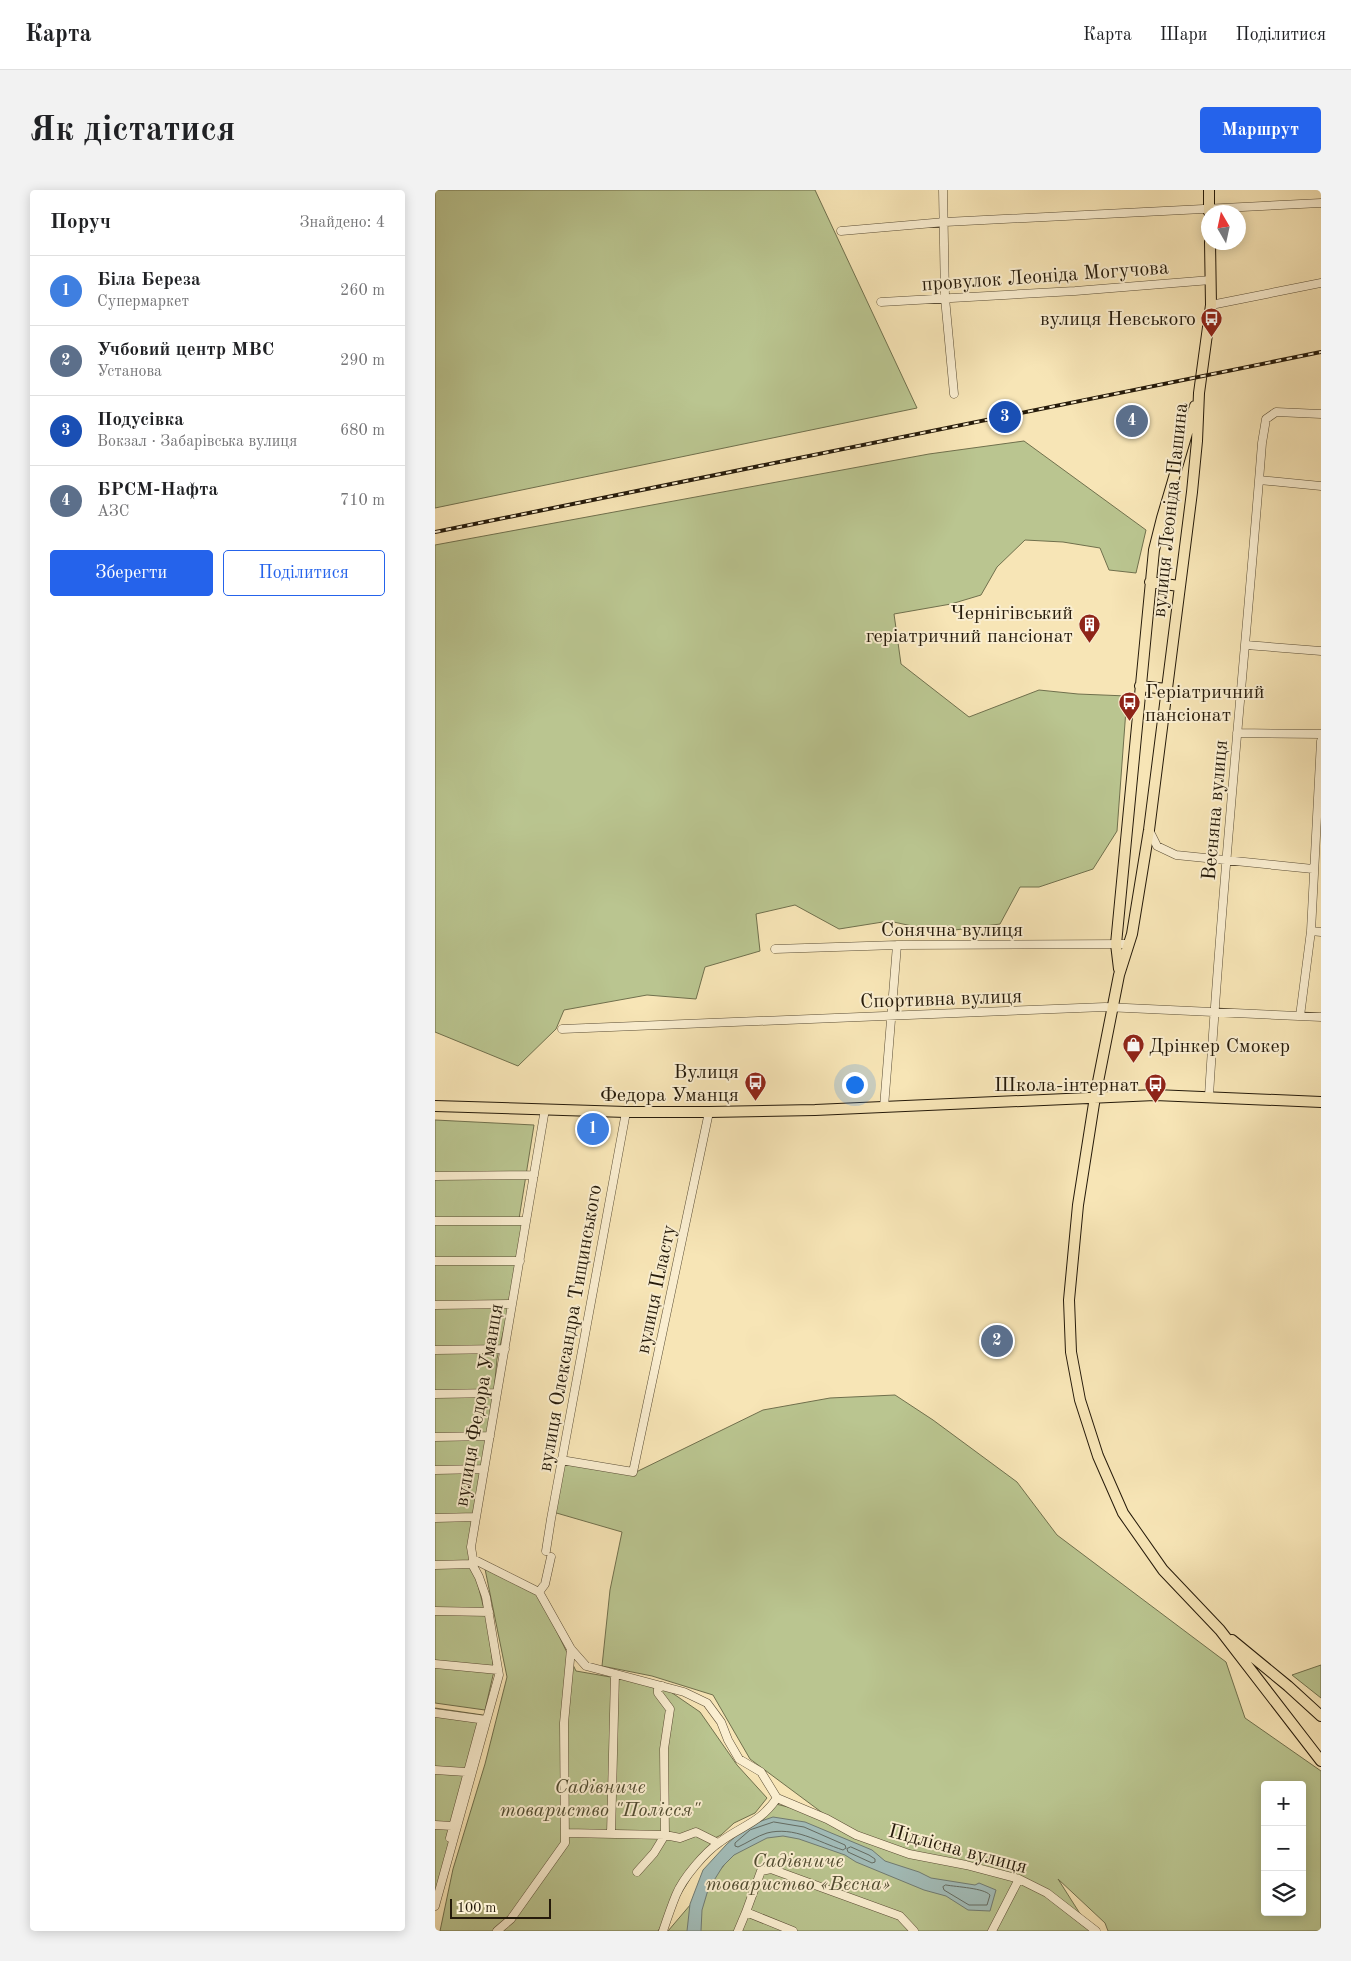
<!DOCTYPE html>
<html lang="uk">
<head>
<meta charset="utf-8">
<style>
  :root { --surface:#fff; --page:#f2f2f2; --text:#202124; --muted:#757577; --line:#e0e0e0; --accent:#2563eb }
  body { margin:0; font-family:"Old Standard TT",serif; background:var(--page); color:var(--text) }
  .controls { position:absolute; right:15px; bottom:15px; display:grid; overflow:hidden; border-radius:5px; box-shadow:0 2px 12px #0003 }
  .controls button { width:45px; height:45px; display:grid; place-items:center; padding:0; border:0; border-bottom:1px solid var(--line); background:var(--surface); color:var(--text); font:25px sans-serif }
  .compass { position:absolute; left:766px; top:15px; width:45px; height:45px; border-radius:50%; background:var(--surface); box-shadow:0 2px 12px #0003; rotate:351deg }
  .scale { position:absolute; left:15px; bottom:12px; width:101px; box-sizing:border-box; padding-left:5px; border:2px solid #251a0a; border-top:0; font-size:14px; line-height:18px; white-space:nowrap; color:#251a0a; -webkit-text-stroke:4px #faeed0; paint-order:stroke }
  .you { position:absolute; left:419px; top:894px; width:18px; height:18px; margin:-12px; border:4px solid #fff; border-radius:50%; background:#1a73e8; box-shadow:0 0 0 8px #1a73e833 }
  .badge { display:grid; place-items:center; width:32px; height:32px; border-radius:50%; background:var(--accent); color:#fff; font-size:16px; font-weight:700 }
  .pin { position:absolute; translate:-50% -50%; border:2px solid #fff; box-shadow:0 1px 5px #0006 }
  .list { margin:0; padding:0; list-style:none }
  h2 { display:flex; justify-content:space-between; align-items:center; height:65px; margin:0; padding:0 20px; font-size:21px }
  h2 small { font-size:16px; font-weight:400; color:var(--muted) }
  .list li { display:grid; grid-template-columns:32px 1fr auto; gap:15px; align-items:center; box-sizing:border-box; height:70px; padding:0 20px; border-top:1px solid var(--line) }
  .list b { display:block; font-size:19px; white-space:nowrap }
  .list p { margin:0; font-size:16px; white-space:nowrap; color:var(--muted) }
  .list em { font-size:16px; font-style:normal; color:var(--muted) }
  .actions { display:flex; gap:10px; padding:15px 20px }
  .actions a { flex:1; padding:11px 0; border:1px solid var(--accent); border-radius:5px; text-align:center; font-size:18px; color:var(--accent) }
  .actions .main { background:var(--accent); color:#fff }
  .icon { flex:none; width:28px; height:28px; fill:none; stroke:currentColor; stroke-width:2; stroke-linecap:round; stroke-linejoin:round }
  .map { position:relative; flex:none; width:886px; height:1741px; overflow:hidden; border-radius:5px }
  header { display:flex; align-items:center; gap:30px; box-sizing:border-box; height:70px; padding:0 25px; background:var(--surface); border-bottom:1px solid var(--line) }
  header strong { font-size:24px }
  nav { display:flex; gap:28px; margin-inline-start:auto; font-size:18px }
  .intro { display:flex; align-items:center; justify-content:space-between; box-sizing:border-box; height:120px; padding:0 30px }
  h1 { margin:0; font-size:35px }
  .button { padding:12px 22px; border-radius:5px; background:var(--accent); color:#fff; font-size:18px; font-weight:700 }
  main { display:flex; gap:30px; padding:0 30px }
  aside { flex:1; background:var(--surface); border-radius:5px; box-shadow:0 2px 12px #0003 }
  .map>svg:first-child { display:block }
  .green { fill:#bac590; stroke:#70704d; fill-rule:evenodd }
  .water { fill:#a2bcb8; stroke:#707b72 }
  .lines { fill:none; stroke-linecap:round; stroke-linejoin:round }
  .shore { stroke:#646b61; stroke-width:1 }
  .minor-casing { stroke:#5a4d35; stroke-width:9 }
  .major-casing { stroke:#251a0a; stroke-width:12 }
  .minor { stroke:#faeed0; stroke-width:8 }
  .major { stroke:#f7e5b6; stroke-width:10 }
  .rail-casing { stroke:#251a0a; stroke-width:4 }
  .rail { stroke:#faeed0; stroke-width:2; stroke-dasharray:5.5; stroke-linecap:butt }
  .labels { text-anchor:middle; stroke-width:4; stroke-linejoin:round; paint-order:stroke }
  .street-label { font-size:20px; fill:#251a0a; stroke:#faeed0 }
  .poi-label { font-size:20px; fill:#251a0a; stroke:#faeed0; text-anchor:end }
  .park-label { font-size:20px; font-style:italic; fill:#524d32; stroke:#faeed0 }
</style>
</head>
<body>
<header>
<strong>Карта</strong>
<nav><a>Карта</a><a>Шари</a><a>Поділитися</a></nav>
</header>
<div class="intro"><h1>Як дістатися</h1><a class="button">Маршрут</a></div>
<main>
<aside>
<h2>Поруч<small>Знайдено: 4</small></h2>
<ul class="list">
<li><span class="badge" style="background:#3f7fe0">1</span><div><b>Біла Береза</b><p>Супермаркет</p></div><em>260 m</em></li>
<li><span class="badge" style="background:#5c6f8a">2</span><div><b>Учбовий центр МВС</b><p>Установа</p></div><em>290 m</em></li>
<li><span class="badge" style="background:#1a4fb4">3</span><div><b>Подусівка</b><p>Вокзал · Забарівська вулиця</p></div><em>680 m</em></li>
<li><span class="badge" style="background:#5c6f8a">4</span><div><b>БРСМ-Нафта</b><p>АЗС</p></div><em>710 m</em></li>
</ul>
<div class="actions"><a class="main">Зберегти</a><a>Поділитися</a></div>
</aside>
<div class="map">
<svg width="886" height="1741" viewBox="0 0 886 1741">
  <rect width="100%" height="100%" fill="#f7e5b6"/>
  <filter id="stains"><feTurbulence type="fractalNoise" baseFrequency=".004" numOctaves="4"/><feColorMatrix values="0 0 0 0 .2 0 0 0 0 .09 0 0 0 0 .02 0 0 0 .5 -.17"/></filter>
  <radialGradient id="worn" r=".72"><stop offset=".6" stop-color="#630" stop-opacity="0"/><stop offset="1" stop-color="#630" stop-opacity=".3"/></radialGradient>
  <path class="green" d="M0,0H380L482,218L0,318Z
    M589,251L711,340L701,383L674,380L665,358L628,352L590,350L562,377L546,405L516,414L459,424L466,474L534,527L604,500L643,504L692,506L682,641L658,679L604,697H585L565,734L505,742L454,731L404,739L360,715L321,724L325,761L270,777L261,809L212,805L129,820L121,839L83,876L0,842V355L494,264Z
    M0,930L99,935L84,1029L88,1035L76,1108L62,1169L57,1223L33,1355L52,1431L59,1481L50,1520L0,1513Z
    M460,1205L498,1230L582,1292L622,1345L791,1472L810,1528L886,1581V1741H673L670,1733L623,1689L656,1741H233L341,1614L393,1627L315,1569L278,1505L217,1486L167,1476L175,1400L187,1342L118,1322L128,1271L199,1283L328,1220L395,1208ZM830,1595H867V1722H830Z
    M50,1379L103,1403L141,1481L227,1496L265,1522L302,1575L332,1608L320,1623L299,1633L286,1645L280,1648L223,1741H5L18,1679L50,1574L72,1487Z
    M886,1475V1508L857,1485Z
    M0,1518L48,1525L0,1716Z"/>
  <path class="water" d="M338,1627L370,1632L437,1660L450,1671L484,1682L496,1688L540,1695L544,1693L561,1700L555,1721L533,1720L511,1706L489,1700L421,1672L410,1665L364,1649L348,1646L332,1648L299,1665L288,1676L273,1700L267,1720L266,1741H252L255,1714L268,1680L291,1655L312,1636Z"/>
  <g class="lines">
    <path class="shore" d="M339,1632L369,1637L410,1655L411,1658L408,1660C383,1652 359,1636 332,1643C322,1646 312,1653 303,1657L300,1656V1653L315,1640Z
      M416,1657L434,1665L440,1669V1672L437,1673L413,1662L412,1659Z
      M511,1695C522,1697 549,1698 555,1705L552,1715H534L509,1700L508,1697Z"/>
    <defs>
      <path id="minor" d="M508,0L510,108L519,204
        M406,41L510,32L886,13
        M446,112L640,101L776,90
        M776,115L886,93
        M824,290L886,296
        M811,455L886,461
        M802,543L886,544
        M714,640L722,656L741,665L878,679
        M876,741L886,742
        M340,759L462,755L694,754
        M865,826L876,741L886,551
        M127,839L670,817L886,827
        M774,906C787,688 810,471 827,253L831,229L841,222L886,224
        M449,917L462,755
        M0,986L99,985
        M0,1031H90
        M0,1071H85
        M0,1115L77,1114
        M0,1160L70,1159
        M0,1204L62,1203
        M0,1247L55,1246
        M126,1270L198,1282L274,922
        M0,1280L49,1279
        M0,1328L41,1327
        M111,1361L116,1329L191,922
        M38,1369L104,1402L136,1459L151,1476L249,1502L272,1513L286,1532L293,1550L304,1569L326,1582L342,1608
        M0,1375L37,1374
        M104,1402L110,1394L116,1367
        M0,1421L54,1422
        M0,1474L63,1480
        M0,1523L51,1530
        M0,1580L31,1582
        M342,1608L392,1629L421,1645L474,1664L531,1675L584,1689L612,1703L661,1741
        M0,1635L17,1636
        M131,1643L230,1645L229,1559L235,1519L223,1503V1499L227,1496
        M176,1644L180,1484
        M15,1648L47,1530
        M202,1682L219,1663L230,1645L245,1648L261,1642L283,1653
        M0,1716L64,1485L51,1407L44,1387L37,1374L38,1369L36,1357L110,919
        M311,1722L326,1681L336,1679L465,1726L479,1741
        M62,1741L76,1729L130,1653L129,1533L136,1459
        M228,1741C232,1729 236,1717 241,1705C248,1688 270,1662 285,1652C308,1635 325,1633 342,1608
        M303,1741L311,1722L358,1741
        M557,1741L584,1689"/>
      <path id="major" d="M774,0V22
        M775,52L776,115L764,203L762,251L757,302L714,640L697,744L684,785L660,907L643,1015L634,1110L636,1162L645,1210L663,1266L688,1323L728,1380L785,1440L886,1571
        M715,392L744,396
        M705,496L731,499
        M684,779L681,754L719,360L727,328L760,216
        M0,916L191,922H274L380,920L720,905L886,912
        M797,1450L853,1496L886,1526"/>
    </defs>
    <use href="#minor" class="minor-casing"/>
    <use href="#major" class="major-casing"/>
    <use href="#minor" class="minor"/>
    <use href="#major" class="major"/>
    <defs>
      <path id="rail" d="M0,342L886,162"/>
    </defs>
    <use href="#rail" class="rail-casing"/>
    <use href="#rail" class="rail"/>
  </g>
  <defs>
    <symbol id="bus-pin" viewBox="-11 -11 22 30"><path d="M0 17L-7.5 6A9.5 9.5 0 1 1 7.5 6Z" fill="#8f2418" stroke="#faeed0"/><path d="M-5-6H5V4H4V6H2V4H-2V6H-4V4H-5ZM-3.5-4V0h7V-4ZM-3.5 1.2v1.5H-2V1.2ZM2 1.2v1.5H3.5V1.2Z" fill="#fff"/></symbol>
    <symbol id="building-pin" viewBox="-11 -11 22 30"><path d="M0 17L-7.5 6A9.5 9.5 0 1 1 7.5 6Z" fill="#8f2418" stroke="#faeed0"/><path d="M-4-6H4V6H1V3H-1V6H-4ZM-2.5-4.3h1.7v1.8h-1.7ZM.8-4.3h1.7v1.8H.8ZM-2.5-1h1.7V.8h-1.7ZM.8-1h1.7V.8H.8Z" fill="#fff"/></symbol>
    <symbol id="shop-pin" viewBox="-11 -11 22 30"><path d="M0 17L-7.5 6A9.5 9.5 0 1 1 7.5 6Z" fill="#8f2418" stroke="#faeed0"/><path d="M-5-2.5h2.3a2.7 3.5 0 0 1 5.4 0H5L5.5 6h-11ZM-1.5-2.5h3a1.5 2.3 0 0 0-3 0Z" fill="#fff"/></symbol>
  </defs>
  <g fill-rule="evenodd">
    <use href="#bus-pin" x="764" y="116" width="25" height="34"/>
    <use href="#building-pin" x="642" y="422" width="25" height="34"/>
    <use href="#bus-pin" x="682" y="500" width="25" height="34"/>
    <use href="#shop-pin" x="686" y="842" width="25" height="34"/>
    <use href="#bus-pin" x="308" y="880" width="25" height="34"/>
    <use href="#bus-pin" x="708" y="882" width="25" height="34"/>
  </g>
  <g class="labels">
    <g class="street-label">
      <text transform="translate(610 85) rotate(-4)" y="7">провулок Леоніда Могучова</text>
      <text transform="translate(734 320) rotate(-84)" y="7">вулиця Леоніда Пашина</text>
      <text transform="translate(779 620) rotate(-85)" y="7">Весняна вулиця</text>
      <text x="517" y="746">Сонячна вулиця</text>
      <text transform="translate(506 808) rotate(-2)" y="7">Спортивна вулиця</text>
      <text transform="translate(220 1099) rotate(-78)" y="7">вулиця Пласту</text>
      <text transform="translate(134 1138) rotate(-80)" y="7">вулиця Олександра Тищинського</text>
      <text transform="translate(43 1215) rotate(-80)" y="7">вулиця Федора Уманця</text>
      <text transform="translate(523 1658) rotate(15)" y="7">Підлісна вулиця</text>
    </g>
    <g class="poi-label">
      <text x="761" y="135">вулиця Невського</text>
      <text x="638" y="429">Чернігівський<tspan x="638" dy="23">геріатричний пансіонат</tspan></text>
      <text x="710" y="508" text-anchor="start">Геріатричний<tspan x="710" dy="23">пансіонат</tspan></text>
      <text x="714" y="862" text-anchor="start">Дрінкер Смокер</text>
      <text x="304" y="888">Вулиця<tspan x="304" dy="23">Федора Уманця</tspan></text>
      <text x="704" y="901">Школа-інтернат</text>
    </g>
    <g class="park-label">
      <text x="165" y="1603">Садівниче<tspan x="165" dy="23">товариство "Полісся"</tspan></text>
      <text x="363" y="1677">Садівниче<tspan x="363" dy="23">товариство «Весна»</tspan></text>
    </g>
  </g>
  <rect width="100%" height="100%" filter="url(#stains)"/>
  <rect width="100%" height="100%" fill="url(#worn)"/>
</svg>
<div class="controls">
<button>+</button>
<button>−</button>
<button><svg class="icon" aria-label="layers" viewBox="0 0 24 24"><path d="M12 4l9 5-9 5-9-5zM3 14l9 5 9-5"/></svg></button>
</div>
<svg class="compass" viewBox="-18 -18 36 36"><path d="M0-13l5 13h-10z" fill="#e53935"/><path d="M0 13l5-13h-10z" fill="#757577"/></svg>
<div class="scale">100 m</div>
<div class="you"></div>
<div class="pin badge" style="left:158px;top:939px;background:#3f7fe0">1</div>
<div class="pin badge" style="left:562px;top:1151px;background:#5c6f8a">2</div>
<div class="pin badge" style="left:570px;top:227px;background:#1a4fb4">3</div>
<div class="pin badge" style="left:697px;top:231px;background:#5c6f8a">4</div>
</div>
</main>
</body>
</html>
